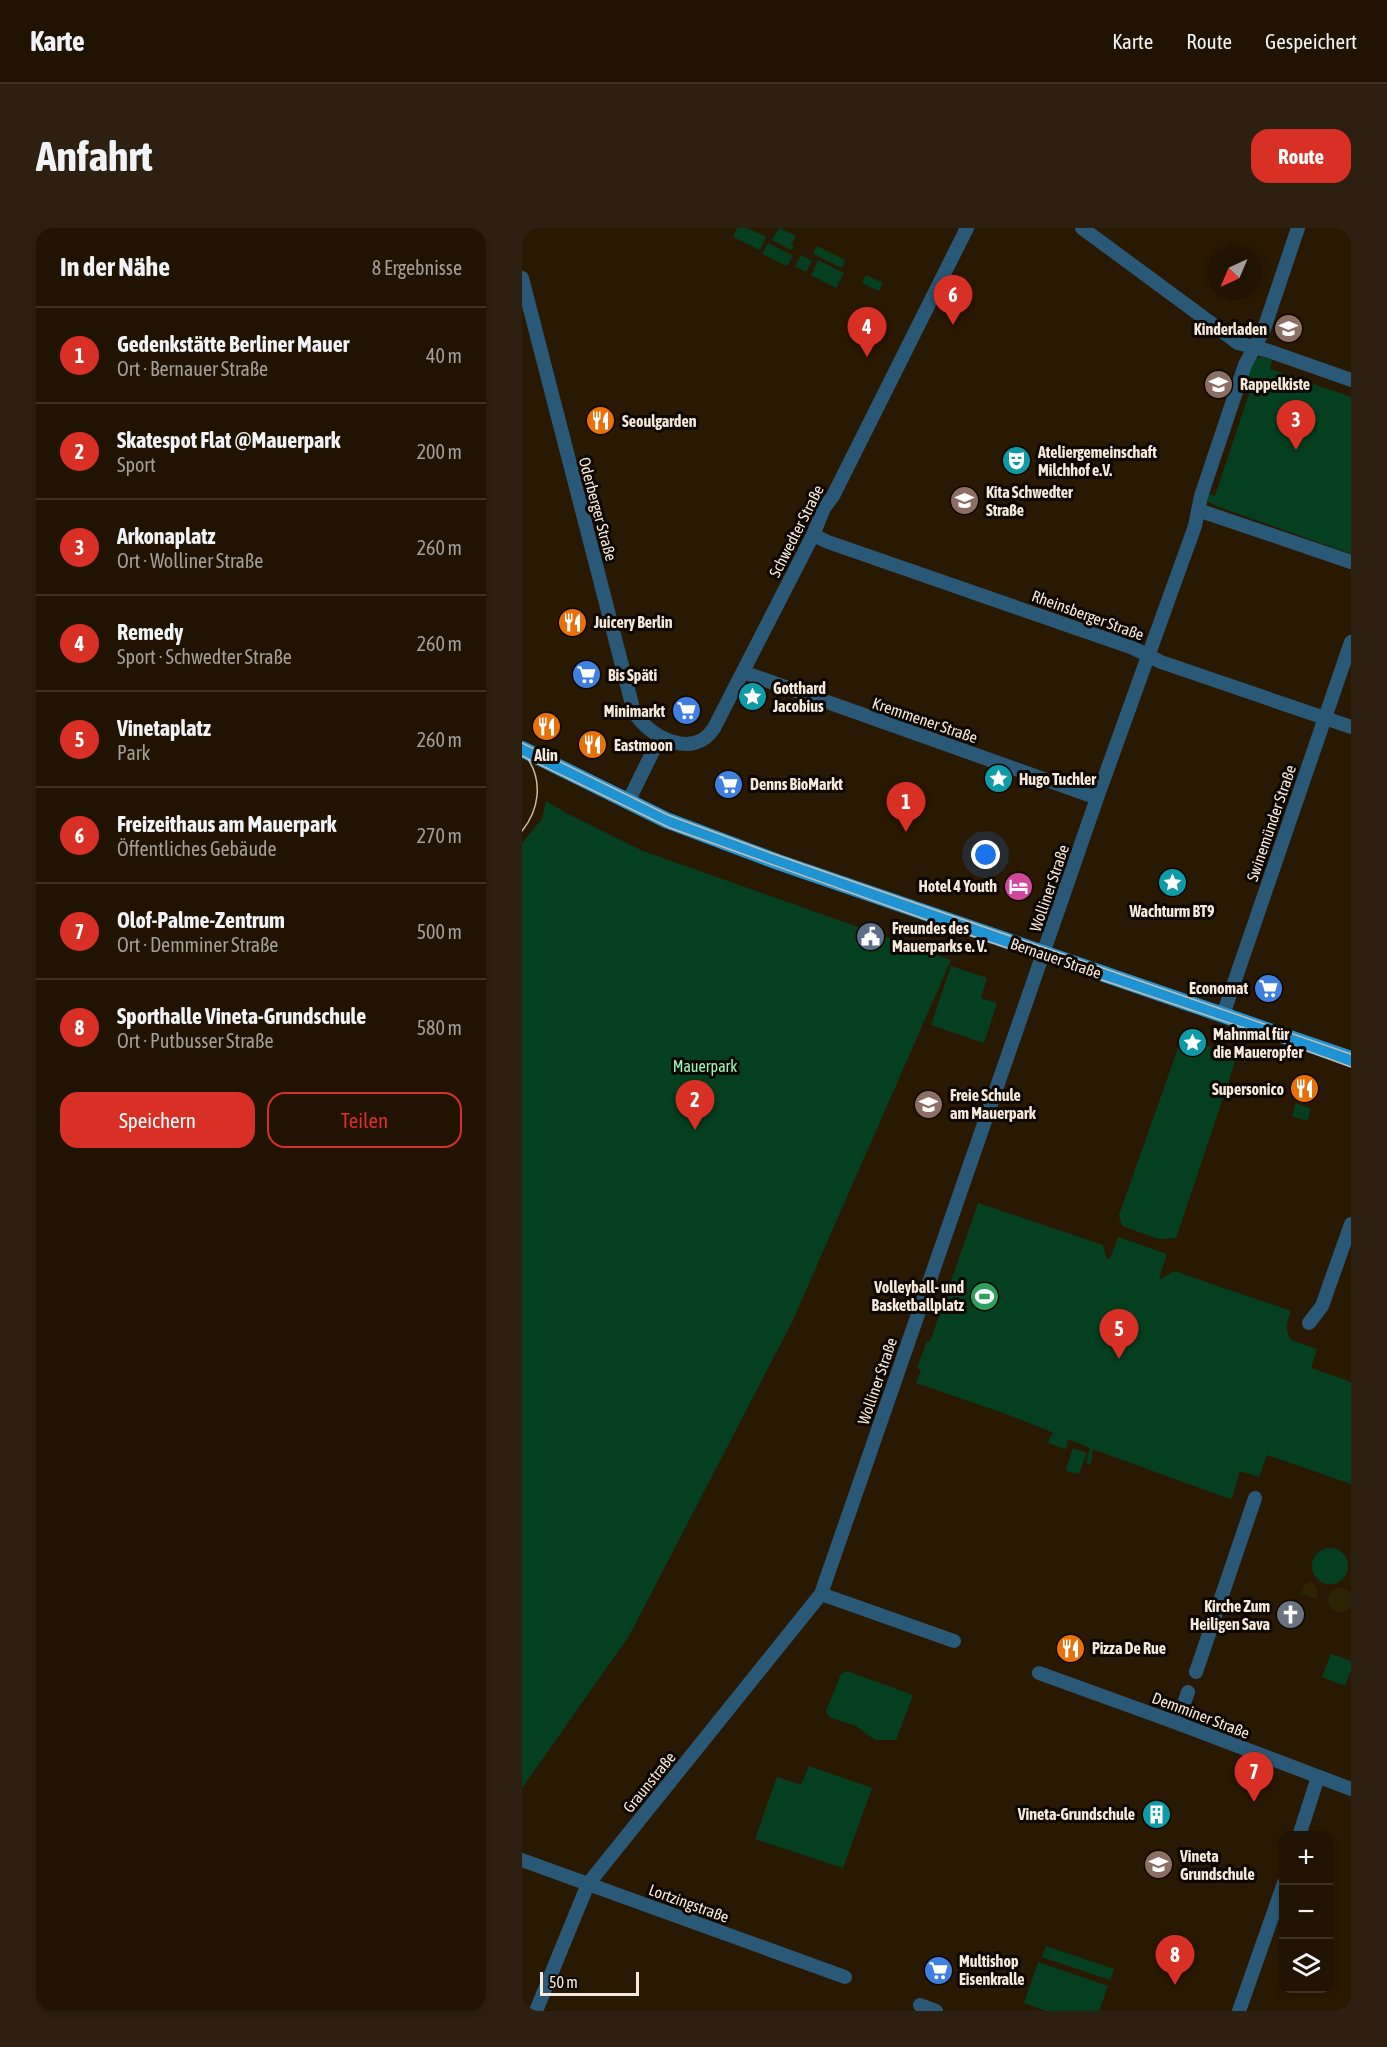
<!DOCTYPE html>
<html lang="de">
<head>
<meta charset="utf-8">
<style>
  :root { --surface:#201302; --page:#2d2011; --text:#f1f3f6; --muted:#a29e99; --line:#3d3224; --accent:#d93025 }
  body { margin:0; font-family:"Asap Condensed",sans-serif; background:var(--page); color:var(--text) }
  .controls { position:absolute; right:18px; bottom:18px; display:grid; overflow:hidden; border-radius:12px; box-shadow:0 3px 9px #0003 }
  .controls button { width:54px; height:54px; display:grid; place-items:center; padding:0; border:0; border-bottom:2px solid var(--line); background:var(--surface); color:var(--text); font:30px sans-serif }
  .compass { position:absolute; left:685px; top:18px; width:54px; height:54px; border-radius:50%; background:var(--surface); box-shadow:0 3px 9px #0003; rotate:224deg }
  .scale { position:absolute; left:18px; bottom:15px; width:99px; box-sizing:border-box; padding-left:6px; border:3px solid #f5e9db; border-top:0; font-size:16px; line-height:21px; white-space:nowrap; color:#f5e9db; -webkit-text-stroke:4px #0d0601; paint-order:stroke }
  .you { position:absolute; left:464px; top:627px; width:21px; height:21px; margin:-15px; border:4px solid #fff; border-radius:50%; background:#1a73e8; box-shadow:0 0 0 9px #1a73e833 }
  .badge { display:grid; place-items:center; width:39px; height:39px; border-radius:50%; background:var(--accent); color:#fff; font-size:20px; font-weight:700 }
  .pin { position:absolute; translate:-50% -50px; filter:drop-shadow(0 2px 3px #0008) }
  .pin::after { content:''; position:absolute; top:32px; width:21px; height:18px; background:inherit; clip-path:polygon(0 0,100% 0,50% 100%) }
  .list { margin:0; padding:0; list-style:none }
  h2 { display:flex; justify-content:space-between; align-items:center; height:78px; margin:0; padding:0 24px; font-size:26px }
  h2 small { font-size:20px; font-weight:400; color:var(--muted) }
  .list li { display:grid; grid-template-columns:39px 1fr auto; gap:18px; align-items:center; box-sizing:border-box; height:96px; padding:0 24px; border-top:2px solid var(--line) }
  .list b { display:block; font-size:22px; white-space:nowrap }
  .list p { margin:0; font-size:20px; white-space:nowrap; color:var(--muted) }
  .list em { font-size:20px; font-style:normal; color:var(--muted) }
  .actions { display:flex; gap:12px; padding:18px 24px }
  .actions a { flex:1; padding:14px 0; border:2px solid var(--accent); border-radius:18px; text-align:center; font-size:21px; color:var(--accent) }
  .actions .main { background:var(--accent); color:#fff }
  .icon { flex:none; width:33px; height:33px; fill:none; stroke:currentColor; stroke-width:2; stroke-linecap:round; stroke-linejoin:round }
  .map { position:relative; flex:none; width:829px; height:1783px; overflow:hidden; border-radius:18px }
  header { display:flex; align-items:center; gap:36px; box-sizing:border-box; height:84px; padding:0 30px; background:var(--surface); border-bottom:2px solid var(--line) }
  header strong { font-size:28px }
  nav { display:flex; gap:33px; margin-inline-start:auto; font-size:21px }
  .intro { display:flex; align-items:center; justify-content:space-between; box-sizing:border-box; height:144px; padding:0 36px }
  h1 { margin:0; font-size:42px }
  .button { padding:15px 27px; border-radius:18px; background:var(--accent); color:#fff; font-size:21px; font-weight:700 }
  main { display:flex; gap:36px; padding:0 36px }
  aside { flex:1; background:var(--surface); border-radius:18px; box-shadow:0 3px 9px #0003 }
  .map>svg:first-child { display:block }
  .green { fill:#044020 }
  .sand { fill:#2c2403 }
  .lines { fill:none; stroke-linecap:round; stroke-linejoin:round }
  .minor { stroke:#2a5978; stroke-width:14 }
  .major { stroke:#1f94d5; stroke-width:16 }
  .tram { stroke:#c8bbab; stroke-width:1.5 }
  .labels { text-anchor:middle; stroke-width:6; stroke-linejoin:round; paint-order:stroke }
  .poi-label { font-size:16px; font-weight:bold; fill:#f5e9db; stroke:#0d0601; text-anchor:start }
  .street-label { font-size:16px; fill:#f5e9db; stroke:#0d0601 }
  .park-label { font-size:16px; fill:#97fab7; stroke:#0d0601 }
</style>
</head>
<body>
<header>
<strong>Karte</strong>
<nav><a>Karte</a><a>Route</a><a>Gespeichert</a></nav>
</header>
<div class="intro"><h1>Anfahrt</h1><a class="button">Route</a></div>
<main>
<aside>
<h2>In der Nähe<small>8 Ergebnisse</small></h2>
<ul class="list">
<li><span class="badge">1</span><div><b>Gedenkstätte Berliner Mauer</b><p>Ort · Bernauer Straße</p></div><em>40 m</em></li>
<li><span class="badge">2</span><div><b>Skatespot Flat @Mauerpark</b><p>Sport</p></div><em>200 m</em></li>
<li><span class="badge">3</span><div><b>Arkonaplatz</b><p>Ort · Wolliner Straße</p></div><em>260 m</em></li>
<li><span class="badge">4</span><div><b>Remedy</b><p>Sport · Schwedter Straße</p></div><em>260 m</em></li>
<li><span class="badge">5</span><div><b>Vinetaplatz</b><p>Park</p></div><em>260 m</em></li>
<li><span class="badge">6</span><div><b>Freizeithaus am Mauerpark</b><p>Öffentliches Gebäude</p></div><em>270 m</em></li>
<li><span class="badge">7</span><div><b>Olof-Palme-Zentrum</b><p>Ort · Demminer Straße</p></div><em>500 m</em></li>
<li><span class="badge">8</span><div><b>Sporthalle Vineta-Grundschule</b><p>Ort · Putbusser Straße</p></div><em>580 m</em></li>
</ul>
<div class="actions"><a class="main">Speichern</a><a>Teilen</a></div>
</aside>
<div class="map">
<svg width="829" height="1783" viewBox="0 0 829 1783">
  <rect width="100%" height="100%" fill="#2a1902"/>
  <path class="green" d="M215,0H225L244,9L238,22L211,9Z
    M257,0L274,8L269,16L272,18L269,22L250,12Z
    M246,15L271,28L265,38L240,26Z
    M295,18L323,32L320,40L291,26Z
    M279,27L290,33L284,44L273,38Z
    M296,32L322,45L314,60L289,47Z
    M344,47L361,55L357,63L340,55Z
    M741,129L750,131L748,141L829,169V326L692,277L685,273V265L693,268L732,151L724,148L731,131Z
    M24,573L46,586L121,623L429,732L270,1094L107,1408L0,1560V615L20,591Z
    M429,738L465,750L459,770L475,775L462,815L409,797Z
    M660,809L715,828L654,1010L637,1011L600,998L597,987Z
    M774,875L789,881L785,893L770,888Z
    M456,975L581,1017L584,1030L588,1031L596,1009L645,1026L637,1050L639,1051L652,1043L769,1083C765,1095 762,1100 769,1112L795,1121L789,1140L829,1154V1256L745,1227L737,1249L718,1243L710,1270L708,1271L573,1222L570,1223L569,1226L571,1227L568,1236L564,1235L568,1220L546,1211L544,1221L526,1215L528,1209L532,1205L487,1187L394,1155L399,1142L395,1140L405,1113L408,1114Z
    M551,1220L565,1225L557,1246L546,1244L544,1241Z
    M790 1338a18 18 0 1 1 36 0a18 18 0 1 1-36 0Z
    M809,1426L829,1433V1442L823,1458L800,1449Z
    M325,1443L391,1467L374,1512H353L334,1498L307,1489L304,1483L319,1446Z
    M287,1538L350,1560L321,1640L233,1611L255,1549L279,1557Z
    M524,1718L592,1741L588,1752L520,1729Z
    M516,1734L586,1758L577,1783H524L502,1775Z"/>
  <path class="sand" d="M790,1354L796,1361L794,1371L779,1366L783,1356Z
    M806 1372a12 12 0 1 1 24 0a12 12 0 1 1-24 0Z"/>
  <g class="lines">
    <path class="minor" d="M560,0L716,115L747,123L829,152
      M0,50L112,484C128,510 172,532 192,500L291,307L302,280L311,268L445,0
      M676,282L829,334
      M291,307L306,314L611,420L639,434L829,499
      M221,444L575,570
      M106,574L138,509
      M701,787L829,414
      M787,1095L800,1078L829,996
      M299,1366L432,1413
      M674,1444L733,1270
      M517,1445L655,1495L829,1561
      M655,1495L666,1464
      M777,1608L796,1549
      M0,1632L323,1749
      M398,1777L414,1783
      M14,1783L66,1656L299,1366L575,570L673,298L679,268L723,137L742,101L776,0
      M717,1783L762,1655"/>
    <path class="major" d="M0,521L144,592L256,634L829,831"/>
    <path class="tram" d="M0,515L146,587L249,625L829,826
      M0,528L148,600L447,707L731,803L829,839
      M0,603C17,582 21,554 6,531"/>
  </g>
  <defs>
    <symbol id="school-disc" viewBox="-11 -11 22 22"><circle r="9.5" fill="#8d6e63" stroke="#0d0601"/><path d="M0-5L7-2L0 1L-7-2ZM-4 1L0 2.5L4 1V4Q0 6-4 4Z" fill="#fff"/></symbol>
    <symbol id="restaurant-disc" viewBox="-11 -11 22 22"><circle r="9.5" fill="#e8710a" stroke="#0d0601"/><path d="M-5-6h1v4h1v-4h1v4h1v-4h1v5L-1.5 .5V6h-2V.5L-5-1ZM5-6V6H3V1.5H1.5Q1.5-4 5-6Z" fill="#fff"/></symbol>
    <symbol id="theatre-disc" viewBox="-11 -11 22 22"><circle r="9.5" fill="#0f9aa8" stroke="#0d0601"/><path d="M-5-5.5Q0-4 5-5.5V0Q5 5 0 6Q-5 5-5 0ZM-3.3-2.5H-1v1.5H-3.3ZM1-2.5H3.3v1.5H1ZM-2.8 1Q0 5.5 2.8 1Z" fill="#fff"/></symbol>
    <symbol id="supermarket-disc" viewBox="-11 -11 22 22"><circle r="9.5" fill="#3f7fe0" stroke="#0d0601"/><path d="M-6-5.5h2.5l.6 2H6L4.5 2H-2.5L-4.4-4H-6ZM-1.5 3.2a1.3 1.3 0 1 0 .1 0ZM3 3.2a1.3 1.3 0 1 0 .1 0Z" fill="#fff"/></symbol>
    <symbol id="sight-disc" viewBox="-11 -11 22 22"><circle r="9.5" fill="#0f9aa8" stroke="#0d0601"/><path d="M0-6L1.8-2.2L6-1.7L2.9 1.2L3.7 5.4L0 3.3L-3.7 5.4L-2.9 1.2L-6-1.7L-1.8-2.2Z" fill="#fff"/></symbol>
    <symbol id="hotel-disc" viewBox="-11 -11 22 22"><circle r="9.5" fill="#d1479c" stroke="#0d0601"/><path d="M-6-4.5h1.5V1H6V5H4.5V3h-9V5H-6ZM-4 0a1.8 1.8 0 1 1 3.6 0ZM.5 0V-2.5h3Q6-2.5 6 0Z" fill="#fff"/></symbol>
    <symbol id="civic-disc" viewBox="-11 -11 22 22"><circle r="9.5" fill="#5c6f8a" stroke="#0d0601"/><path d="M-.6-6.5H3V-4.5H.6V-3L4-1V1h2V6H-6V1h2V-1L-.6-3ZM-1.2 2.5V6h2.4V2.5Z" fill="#fff"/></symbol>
    <symbol id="stadium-disc" viewBox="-11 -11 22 22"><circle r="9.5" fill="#2e9e5b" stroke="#0d0601"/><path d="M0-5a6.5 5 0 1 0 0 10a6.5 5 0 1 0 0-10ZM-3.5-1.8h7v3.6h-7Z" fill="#fff"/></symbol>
    <symbol id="church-disc" viewBox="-11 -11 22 22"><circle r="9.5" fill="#6b7280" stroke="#0d0601"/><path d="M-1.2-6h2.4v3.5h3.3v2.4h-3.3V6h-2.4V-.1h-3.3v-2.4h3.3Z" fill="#fff"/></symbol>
    <symbol id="building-disc" viewBox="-11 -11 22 22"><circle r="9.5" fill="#0f9aa8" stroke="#0d0601"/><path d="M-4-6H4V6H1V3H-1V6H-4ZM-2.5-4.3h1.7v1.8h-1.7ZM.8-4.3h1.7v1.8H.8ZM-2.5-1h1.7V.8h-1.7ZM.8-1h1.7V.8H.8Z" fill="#fff"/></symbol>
  </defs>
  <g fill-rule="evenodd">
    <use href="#school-disc" x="750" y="84" width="33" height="33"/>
    <use href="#school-disc" x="680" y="140" width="33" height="33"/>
    <use href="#restaurant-disc" x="62" y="176" width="33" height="33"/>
    <use href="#theatre-disc" x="478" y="216" width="33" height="33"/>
    <use href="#school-disc" x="426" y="256" width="33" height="33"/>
    <use href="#restaurant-disc" x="34" y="378" width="33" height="33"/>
    <use href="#supermarket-disc" x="48" y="430" width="33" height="33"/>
    <use href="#sight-disc" x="214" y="452" width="33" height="33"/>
    <use href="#supermarket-disc" x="148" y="466" width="33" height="33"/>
    <use href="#restaurant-disc" x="8" y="482" width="33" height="33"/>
    <use href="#restaurant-disc" x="54" y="500" width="33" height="33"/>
    <use href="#sight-disc" x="460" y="534" width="33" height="33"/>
    <use href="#supermarket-disc" x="190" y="540" width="33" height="33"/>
    <use href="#sight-disc" x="634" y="638" width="33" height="33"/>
    <use href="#hotel-disc" x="480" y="642" width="33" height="33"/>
    <use href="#civic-disc" x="332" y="692" width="33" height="33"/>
    <use href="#supermarket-disc" x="730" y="744" width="33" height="33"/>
    <use href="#sight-disc" x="654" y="798" width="33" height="33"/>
    <use href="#restaurant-disc" x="766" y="844" width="33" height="33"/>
    <use href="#school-disc" x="390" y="860" width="33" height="33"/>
    <use href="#stadium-disc" x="446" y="1052" width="33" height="33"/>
    <use href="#church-disc" x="752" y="1370" width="33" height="33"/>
    <use href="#restaurant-disc" x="532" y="1404" width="33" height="33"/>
    <use href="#building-disc" x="618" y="1570" width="33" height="33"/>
    <use href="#school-disc" x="620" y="1620" width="33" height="33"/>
    <use href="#supermarket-disc" x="400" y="1726" width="33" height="33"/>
  </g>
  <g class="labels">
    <g class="poi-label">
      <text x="745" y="107" text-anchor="end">Kinderladen</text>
      <text x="718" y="162">Rappelkiste</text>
      <text x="100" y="199">Seoulgarden</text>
      <text x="516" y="230">Ateliergemeinschaft<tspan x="516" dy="18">Milchhof e.V.</tspan></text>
      <text x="464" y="270">Kita Schwedter<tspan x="464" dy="18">Straße</tspan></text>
      <text x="72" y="400">Juicery Berlin</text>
      <text x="86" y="453">Bis Späti</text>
      <text x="251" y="466">Gotthard<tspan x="251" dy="18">Jacobius</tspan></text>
      <text x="143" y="489" text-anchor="end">Minimarkt</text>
      <text x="92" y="523">Eastmoon</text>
      <text x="24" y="533" text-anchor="middle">Alin</text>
      <text x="497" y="557">Hugo Tuchler</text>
      <text x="228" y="562">Denns BioMarkt</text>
      <text x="475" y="664" text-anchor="end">Hotel 4 Youth</text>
      <text x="650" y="689" text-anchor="middle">Wachturm BT9</text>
      <text x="370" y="706">Freundes des<tspan x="370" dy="18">Mauerparks e. V.</tspan></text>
      <text x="726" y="766" text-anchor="end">Economat</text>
      <text x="691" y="812">Mahnmal für<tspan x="691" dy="18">die Maueropfer</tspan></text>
      <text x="762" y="867" text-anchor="end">Supersonico</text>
      <text x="428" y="873">Freie Schule<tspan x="428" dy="18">am Mauerpark</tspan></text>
      <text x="442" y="1065" text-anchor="end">Volleyball- und<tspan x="442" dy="18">Basketballplatz</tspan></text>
      <text x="748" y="1384" text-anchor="end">Kirche Zum<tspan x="748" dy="18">Heiligen Sava</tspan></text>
      <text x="570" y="1426">Pizza De Rue</text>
      <text x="613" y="1592" text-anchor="end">Vineta-Grundschule</text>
      <text x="658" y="1634">Vineta<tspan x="658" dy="18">Grundschule</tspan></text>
      <text x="437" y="1739">Multishop<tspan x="437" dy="18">Eisenkralle</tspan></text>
    </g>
    <g class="street-label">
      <text transform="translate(76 281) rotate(75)" y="6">Oderberger Straße</text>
      <text transform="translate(274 303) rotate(-63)" y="6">Schwedter Straße</text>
      <text transform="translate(566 387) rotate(20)" y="6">Rheinsberger Straße</text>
      <text transform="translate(403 492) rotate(19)" y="6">Kremmener Straße</text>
      <text transform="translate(749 595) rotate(-71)" y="6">Swinemünder Straße</text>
      <text transform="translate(527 660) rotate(-71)" y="6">Wolliner Straße</text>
      <text transform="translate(534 730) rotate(19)" y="6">Bernauer Straße</text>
      <text transform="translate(355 1153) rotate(-71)" y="6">Wolliner Straße</text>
      <text transform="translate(679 1487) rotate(21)" y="6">Demminer Straße</text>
      <text transform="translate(127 1554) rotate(-51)" y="6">Graunstraße</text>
      <text transform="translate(167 1675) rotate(20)" y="6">Lortzingstraße</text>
    </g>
    <g class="park-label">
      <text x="183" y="844">Mauerpark</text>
    </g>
  </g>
</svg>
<div class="controls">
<button>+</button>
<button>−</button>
<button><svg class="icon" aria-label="layers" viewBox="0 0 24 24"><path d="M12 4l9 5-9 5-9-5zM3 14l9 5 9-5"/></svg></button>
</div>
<svg class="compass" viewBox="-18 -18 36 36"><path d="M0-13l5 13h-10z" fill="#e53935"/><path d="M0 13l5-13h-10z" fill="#a29e99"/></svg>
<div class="scale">50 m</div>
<div class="you"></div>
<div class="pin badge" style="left:384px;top:604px">1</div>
<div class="pin badge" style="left:173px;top:902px">2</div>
<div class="pin badge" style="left:774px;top:222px">3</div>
<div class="pin badge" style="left:345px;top:129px">4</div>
<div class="pin badge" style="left:597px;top:1131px">5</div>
<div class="pin badge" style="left:431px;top:97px">6</div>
<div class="pin badge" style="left:732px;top:1574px">7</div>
<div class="pin badge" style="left:653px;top:1757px">8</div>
</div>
</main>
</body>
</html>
